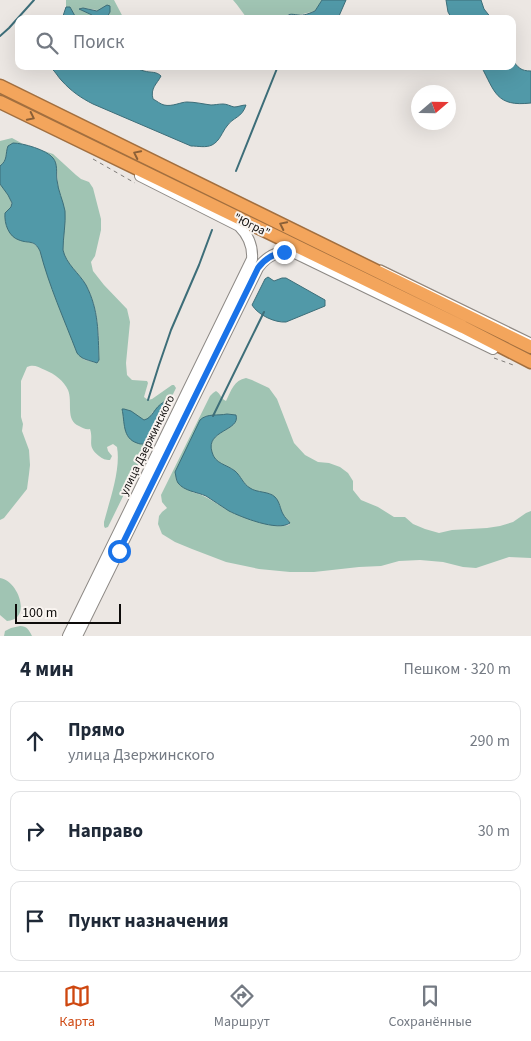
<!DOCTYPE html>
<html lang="ru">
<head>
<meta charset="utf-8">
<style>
  :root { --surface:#fff; --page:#f6f6f7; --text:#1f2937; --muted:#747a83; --line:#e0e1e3; --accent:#ce4710 }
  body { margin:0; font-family:"Source Sans 3",sans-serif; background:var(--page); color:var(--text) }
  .compass { position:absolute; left:411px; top:85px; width:45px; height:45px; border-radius:50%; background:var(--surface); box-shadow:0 5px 20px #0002; rotate:70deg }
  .scale { position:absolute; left:15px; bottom:12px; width:106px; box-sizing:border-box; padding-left:5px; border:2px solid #0d0b0a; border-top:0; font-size:14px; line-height:18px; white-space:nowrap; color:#0d0b0a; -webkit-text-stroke:4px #f9f4f0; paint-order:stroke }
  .stop { position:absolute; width:15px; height:15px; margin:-11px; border:4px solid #1a73e8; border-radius:50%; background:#fff }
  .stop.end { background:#1a73e8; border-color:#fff; box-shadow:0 1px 5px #0008 }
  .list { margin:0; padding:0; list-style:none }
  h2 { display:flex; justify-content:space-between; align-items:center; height:65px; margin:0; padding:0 20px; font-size:21px }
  h2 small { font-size:16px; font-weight:400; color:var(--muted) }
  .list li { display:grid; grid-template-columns:32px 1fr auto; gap:15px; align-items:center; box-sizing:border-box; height:80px; margin:0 10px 10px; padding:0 10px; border:1px solid var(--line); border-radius:10px }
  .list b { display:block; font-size:19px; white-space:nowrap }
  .list p { margin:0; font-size:16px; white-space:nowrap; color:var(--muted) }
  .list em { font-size:16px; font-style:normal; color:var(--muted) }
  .icon { flex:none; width:28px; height:28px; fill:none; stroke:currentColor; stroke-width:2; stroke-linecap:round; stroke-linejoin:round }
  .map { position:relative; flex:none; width:531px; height:636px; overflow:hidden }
  .search { position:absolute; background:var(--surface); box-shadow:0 5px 20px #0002; left:15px; right:15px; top:15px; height:55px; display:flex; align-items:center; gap:12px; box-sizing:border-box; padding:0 18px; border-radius:10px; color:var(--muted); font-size:19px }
  .sheet { height:335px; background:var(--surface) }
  nav { display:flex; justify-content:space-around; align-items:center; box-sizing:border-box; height:70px; border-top:1px solid var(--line); background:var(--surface); font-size:14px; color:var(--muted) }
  nav a { display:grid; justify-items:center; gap:2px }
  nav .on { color:var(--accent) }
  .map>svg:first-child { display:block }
  .green { fill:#a0c4b3; fill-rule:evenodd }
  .water { fill:#5199a8; stroke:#3d6e79 }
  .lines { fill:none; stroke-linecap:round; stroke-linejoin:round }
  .stream { stroke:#3d6e79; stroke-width:2 }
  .lane-casing { stroke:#8d8985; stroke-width:5.5 }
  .secondary-casing { stroke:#8d8985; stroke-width:12 }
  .highway-casing { stroke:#a26f3f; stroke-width:15 }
  .path { stroke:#807d7a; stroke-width:1; stroke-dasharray:4 4; stroke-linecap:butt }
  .lane { stroke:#fff; stroke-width:3 }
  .secondary { stroke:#fff; stroke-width:10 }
  .highway { stroke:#f3a55c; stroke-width:12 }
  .oneway { stroke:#8c6037 }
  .route { stroke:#1a73e8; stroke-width:6 }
  .labels { text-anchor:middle; stroke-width:4; stroke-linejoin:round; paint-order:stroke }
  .street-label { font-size:12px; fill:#0d0b0a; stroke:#f9f4f0 }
</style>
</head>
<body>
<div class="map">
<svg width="531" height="636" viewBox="0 0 531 636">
  <rect width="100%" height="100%" fill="#ece7e3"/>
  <path class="green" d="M66,0H114L124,19H106L110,12L83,8L79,9L92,15L93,19L77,18L75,16L70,7H66Z
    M233,0H322L315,11L299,15L289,14L283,19H248C242,13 239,6 233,0Z
    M12,138L23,144L16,143L7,149C7,157 7,161 0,166V141Z
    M41,150L53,154L76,175L81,179L89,182L93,188L101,219V230L95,256L91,262L93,271L104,285L127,309L130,322L126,363L127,375L132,380L147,381L148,383L144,397L148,400L152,399L172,385H174L176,388L108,527L105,528L104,526V522C110,499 121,469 117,447L113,444L107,447L108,451L112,456L110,460C105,460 103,459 99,456C86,446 94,441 90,429C86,430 83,428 79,426C65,420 73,402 68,390C64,381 55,374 45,370C38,367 34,364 27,367L21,381V417L23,424L22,431L29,450L30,465L29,474L27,489L4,518L0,520V184C5,191 13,198 11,207L19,240C28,242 35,241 40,251L54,294L65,321L77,353L85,360L97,363L99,360C99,334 99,309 86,285C79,273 66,264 63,250L65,211L58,188L57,170L51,155ZM153,411L149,440L143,444L125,421L123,412L144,421L150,418Z
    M246,378L252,380L269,388L277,399L294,443L305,455L318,462L329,463L340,467L348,473L353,481V490L361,500L378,507L394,517H405L413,524L425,529L439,533L452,530L487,528L500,526L513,522L526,513L531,511V558L509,557L476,568L463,567L443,562L420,560L399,561L381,566L359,567L314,572H290L259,569L226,562L192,549L175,542L162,534L158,524L159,516L162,512L167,508L162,502L161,495L210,396L213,393L216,391C221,394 221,399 226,401C231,391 234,380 246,378ZM227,414L236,415C241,430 210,430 211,448C211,452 213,456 215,459C220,465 229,466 235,471C241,476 243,484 250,488C257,493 268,491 275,497C280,502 280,509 283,514C285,518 288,520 290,523L289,525C273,529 243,518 228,510C216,504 206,495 192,492L205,416H221Z
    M0,578C19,581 32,620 7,621L0,615Z
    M20,626C27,626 29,630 32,636H4L5,631L11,628Z"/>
  <path class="water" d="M322,0H346L339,16L335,19H283C290,13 290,14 298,15C304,16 310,13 315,11Z
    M446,0H481L484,9L492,19H452L448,12Z
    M107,5L110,6V12L106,19H93L92,15L79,9L83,8L97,11Z
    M66,7H70L75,16L82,19H62Z
    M512,59C518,68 521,71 531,71V103C496,107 495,92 481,66H512Z
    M48,66H131C136,67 139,70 144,71C151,73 156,71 161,76C157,84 150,88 153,99C157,101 160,104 164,105C172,107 181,102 187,102C195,102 203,104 211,105C215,105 218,104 223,104C227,104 230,106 234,107C238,107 242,105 246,105C242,118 233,117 227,126C222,132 220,141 212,145C206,148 198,146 191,146L93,104C81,98 71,91 62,81C57,76 55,70 48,66Z
    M13,143C23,143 47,150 53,158C58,164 56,172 57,180C58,191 63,200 65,211C66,223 63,237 63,250C66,264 79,273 86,285C99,310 98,333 99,360L97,363C89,360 82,360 77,353C64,319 49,286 40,251C34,239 29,244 19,240C9,237 4,224 5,213L11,207L12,203L8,195L0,184V166C8,160 5,154 8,146Z
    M268,277L274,281L282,278H286L325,300V306L286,322C275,323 258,315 252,305L265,279Z
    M164,402L166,404L163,412L149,441C144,444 142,445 137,443C122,438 125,422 122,409H124L131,411L144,420C153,418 154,407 164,402Z
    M227,414L236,415C241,431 205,430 212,452C215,464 226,464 235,471C241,476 243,484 250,488C257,493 269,491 275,497C280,502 280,509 283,514C285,518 288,520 290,523C278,532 241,517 229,511C221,506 214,501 206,496C197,492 184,491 178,483C176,480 176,476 175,472L200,420C207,413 218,416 227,414Z"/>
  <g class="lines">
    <path class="stream" d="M0,36L9,28L34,0
      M236,171L278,66
      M148,400L159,365L171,330L199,265L212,230
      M213,416L264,312"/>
    <defs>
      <path id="lane" d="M381,267L531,340"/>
      <path id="secondary" d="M297,254L493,349
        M68,636L252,259C253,246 248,235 239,226L140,176
        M77,636L258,268C272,249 286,251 306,253"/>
      <path id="highway" d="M0,86L531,347
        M0,102L463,327L531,362"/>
    </defs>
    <use href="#lane" class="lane-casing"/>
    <use href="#secondary" class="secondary-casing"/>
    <use href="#highway" class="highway-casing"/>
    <path class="path" d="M93,159L135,183
      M494,358L516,366"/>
    <use href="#lane" class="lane"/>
    <use href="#secondary" class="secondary"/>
    <use href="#highway" class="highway"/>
  </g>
  <defs><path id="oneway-chevron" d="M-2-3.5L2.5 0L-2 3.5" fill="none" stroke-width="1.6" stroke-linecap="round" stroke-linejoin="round" transform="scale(1.25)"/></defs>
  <g class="oneway">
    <use href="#oneway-chevron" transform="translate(31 117) rotate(26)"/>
    <use href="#oneway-chevron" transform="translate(137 154) rotate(-154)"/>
    <use href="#oneway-chevron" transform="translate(283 225) rotate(-154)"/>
  </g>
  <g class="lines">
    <path class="route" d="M119,551L258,268C265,258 273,254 284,252"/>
  </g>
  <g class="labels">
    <g class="street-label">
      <text transform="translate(252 225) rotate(26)" y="4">"Югра"</text>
      <text transform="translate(147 445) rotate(-64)" y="4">улица Дзержинского</text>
    </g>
  </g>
</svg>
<svg class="compass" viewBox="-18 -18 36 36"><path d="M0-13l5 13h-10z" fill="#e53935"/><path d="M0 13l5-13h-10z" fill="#747a83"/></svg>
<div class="scale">100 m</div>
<div class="stop" style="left:119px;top:551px"></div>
<div class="stop end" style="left:284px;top:252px"></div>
<div class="search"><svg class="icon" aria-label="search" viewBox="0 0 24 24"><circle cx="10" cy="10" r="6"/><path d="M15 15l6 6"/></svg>Поиск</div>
</div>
<section class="sheet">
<h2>4 мин<small>Пешком · 320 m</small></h2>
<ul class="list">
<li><svg class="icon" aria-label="ahead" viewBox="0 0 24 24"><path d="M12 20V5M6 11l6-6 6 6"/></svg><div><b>Прямо</b><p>улица Дзержинского</p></div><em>290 m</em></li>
<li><svg class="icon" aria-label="right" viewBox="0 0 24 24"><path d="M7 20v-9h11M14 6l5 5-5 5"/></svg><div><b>Направо</b></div><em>30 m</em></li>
<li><svg class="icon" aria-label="arrive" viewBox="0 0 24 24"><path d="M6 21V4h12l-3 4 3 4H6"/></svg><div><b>Пункт назначения</b></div></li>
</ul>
</section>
<nav>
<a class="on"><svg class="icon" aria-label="map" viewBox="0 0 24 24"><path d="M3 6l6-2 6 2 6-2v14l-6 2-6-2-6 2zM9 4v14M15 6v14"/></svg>Карта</a>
<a><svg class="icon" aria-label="directions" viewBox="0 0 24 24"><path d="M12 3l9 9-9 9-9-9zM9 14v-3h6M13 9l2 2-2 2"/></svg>Маршрут</a>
<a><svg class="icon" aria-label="saved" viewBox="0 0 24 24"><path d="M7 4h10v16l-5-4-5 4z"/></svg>Сохранённые</a>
</nav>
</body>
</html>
